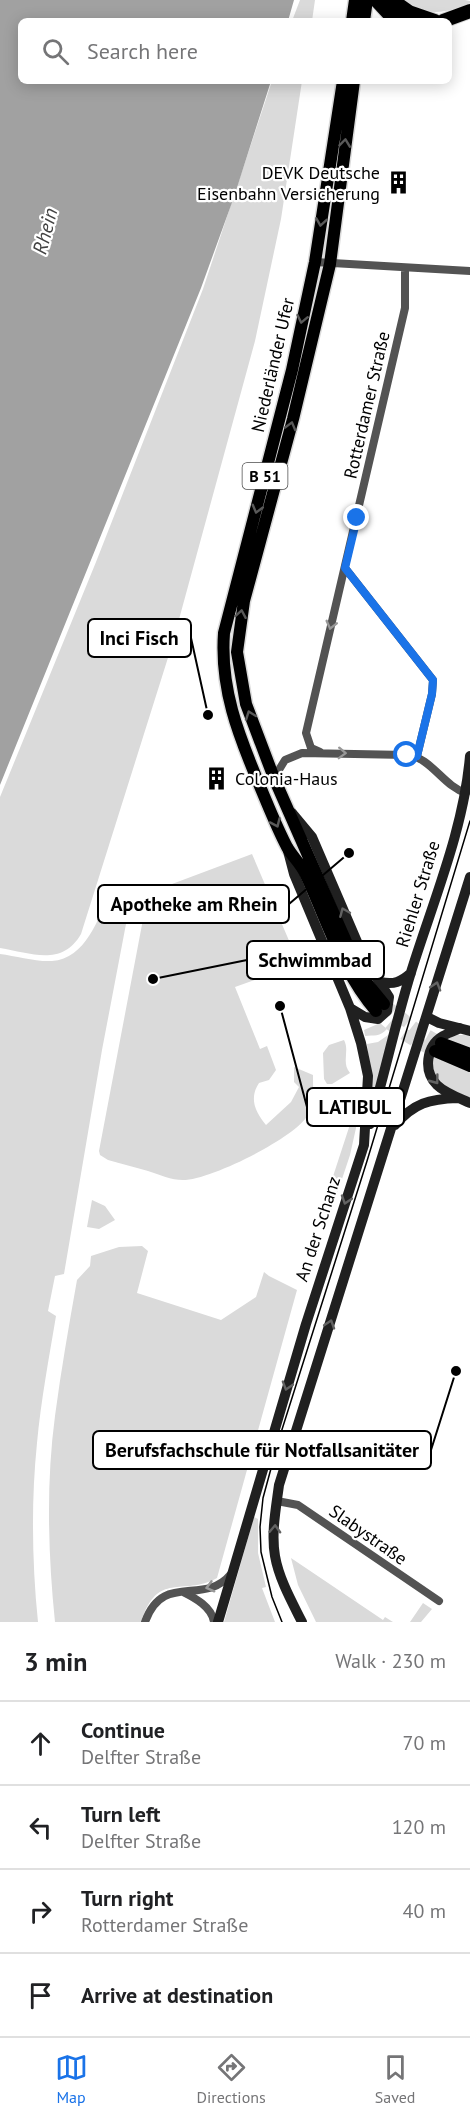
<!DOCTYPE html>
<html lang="en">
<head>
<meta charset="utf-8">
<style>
  :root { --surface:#fff; --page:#f2f2f2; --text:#202124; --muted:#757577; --line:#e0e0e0; --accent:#1a73e8 }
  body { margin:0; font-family:"PT Sans",sans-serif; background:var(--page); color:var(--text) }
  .stop { position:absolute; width:18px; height:18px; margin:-14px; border:4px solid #1a73e8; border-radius:50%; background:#fff }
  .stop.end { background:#1a73e8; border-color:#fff; box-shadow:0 2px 6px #0008 }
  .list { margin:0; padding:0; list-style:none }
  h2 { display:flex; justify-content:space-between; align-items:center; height:78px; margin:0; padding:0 24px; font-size:26px }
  h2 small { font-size:20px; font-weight:400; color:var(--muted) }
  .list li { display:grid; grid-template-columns:39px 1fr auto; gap:18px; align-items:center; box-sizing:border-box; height:84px; padding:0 24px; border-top:2px solid var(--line) }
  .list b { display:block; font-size:22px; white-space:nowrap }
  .list p { margin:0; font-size:20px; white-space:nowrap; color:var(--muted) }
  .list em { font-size:20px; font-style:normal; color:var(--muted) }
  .icon { flex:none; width:33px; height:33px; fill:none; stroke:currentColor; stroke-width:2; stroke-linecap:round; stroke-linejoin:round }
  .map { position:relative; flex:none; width:470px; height:1622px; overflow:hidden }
  .search { position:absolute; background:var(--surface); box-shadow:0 3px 15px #0003; left:18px; right:18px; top:18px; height:66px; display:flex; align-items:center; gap:15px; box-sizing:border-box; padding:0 21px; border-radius:9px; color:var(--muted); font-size:22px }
  .sheet { height:414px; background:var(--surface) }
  nav { display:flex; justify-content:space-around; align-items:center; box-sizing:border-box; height:84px; border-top:2px solid var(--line); background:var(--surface); font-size:16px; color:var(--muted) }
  nav a { display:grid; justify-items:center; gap:3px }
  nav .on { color:var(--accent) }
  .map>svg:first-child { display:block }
  .green { fill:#dadada }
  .water { fill:#a1a1a1 }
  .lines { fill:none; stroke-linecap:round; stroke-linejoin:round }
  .primary-tunnel { stroke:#d9d9d9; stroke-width:12; stroke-dasharray:12 6; stroke-linecap:butt }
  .primary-casing { stroke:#dbdbdb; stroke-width:15 }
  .highway-casing { stroke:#dbdbdb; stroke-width:16 }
  .street { stroke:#535353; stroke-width:8 }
  .secondary { stroke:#202020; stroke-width:10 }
  .primary { stroke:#000; stroke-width:12 }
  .highway { stroke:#000; stroke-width:14 }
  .tram { stroke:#000; stroke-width:1.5 }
  .oneway { stroke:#595959 }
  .oneway2 { stroke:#989898 }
  .oneway3 { stroke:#636363 }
  .route { stroke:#1a73e8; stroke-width:8 }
  .labels { text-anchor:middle; stroke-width:4.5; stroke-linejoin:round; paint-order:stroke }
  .shield { fill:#fff; stroke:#4c4c4c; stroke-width:1.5 }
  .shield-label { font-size:16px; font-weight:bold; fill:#000 }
  .poi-label { font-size:18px; fill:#000; stroke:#fff; text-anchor:end }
  .street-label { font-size:18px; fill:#000; stroke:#fff }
  .water-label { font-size:20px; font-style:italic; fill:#424242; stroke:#fff }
  .leader { fill:none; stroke:#000; stroke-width:2 }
  .callout-dot { fill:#000; stroke:#fff; stroke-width:2 }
  .callout { fill:#fff; stroke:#000; stroke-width:2 }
  .callout-label { font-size:20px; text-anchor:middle; font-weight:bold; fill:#000 }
</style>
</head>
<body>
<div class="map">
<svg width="470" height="1622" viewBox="0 0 470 1622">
  <rect width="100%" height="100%" fill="#fff"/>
  <path class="green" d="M300,0H315L312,21H292Z
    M405,0H465L470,1V3C449,13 423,18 405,0Z
    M272,81H302L281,219L255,341L172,645L81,934C62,967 31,953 0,948V797L96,562L203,289Z
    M252,854L299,964L235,987L260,1049L267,1046L276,1070L269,1080L259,1083C249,1098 255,1112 266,1125L291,1102L299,1087L294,1082V1067L313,1075C313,1087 314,1104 308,1115C295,1138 210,1180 183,1180C171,1180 160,1175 148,1171C135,1167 121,1164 108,1160L100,1155L99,1151L148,893Z
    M111,892L130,903L102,1050L64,1274L55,1276L48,1311L56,1316C49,1358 41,1400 37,1443C31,1501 32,1564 38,1622H0V954C16,956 36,962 52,961C86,959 98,918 111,892Z
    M380,1023L387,1029C380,1037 374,1035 365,1036L364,1030Z
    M391,1033L373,1098L367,1044L378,1042Z
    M455,1035H470V1049L446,1039Z
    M344,1040C350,1051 341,1062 350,1073L332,1084H327L324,1079L323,1053L329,1045Z
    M433,1056L470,1071V1098L450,1090L434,1075Z
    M357,1080L356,1128L350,1155L331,1212L322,1210L356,1106Z
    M92,1200L105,1206L115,1220L99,1229L87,1227Z
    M142,1246L148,1251L137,1293L221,1320L256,1297L264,1272L269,1276L297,1290L217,1578C182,1597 158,1570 141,1622H55C48,1554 46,1483 55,1416C61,1370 69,1325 77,1280L90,1266L91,1256L119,1247Z
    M254,1517L258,1519V1553L266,1587L262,1588L275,1622H224Z
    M291,1558L383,1620L385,1617L393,1622H316L298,1585Z
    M423,1603L432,1609L421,1622H410Z"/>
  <path class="water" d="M0,0H294L288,21H21V81H271L234,197L201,288L0,785Z"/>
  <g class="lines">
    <path class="primary-tunnel" d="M384,1004L416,1029L441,1043
      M376,1011C393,1029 413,1041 435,1051"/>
    <defs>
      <path id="primary" d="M352,21L355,0
        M364,21L367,0
        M343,81L315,262L292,370L224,633C220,688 238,734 259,784C268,805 276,826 287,847C292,856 300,863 305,873C327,920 342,972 376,1011
        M354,81L330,264L293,419L244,601L237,652L246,704L274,778L351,953L366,982L384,1004
        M441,1043L470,1054
        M435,1051L470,1066"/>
      <path id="highway" d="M376,0L390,15L405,21
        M392,0L409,12L435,21
        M443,21L470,11"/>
    </defs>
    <use href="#primary" class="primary-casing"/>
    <use href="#highway" class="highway-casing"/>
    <path class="street" d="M315,262L470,271
      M345,568L433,680L432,694L417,756
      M320,752L311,748L306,733L405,308V268
      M274,778L285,760L302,753L407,755C431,757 443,786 466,793
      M277,1501L298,1505L439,1601
      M183,1592C195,1598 212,1607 214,1622
      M145,1622C163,1571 204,1607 231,1574"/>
    <path class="secondary" d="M292,813L312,837L364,958L389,997L387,1011L378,1019L365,1017L350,1008
      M380,982C394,985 401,982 411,973
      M427,1017L439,1023L470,1031
      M460,1028C455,1031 448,1033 443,1036C426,1046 423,1071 437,1085C445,1093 459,1098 470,1103
      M370,1124C385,1073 396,1020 412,969C434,899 464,828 470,756
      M395,1125C414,1103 429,1099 458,1098
      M218,1622L306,1324L364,1145L368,1076L361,1043L350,1008L294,874L288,851
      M302,1622C292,1602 279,1579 275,1556C271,1533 276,1508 279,1485L470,877"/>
    <use href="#primary" class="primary"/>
    <use href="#highway" class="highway"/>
    <path class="tram" d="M282,1622L272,1597L261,1552L260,1527L263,1498L279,1439L367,1161L470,821"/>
  </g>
  <defs><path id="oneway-chevron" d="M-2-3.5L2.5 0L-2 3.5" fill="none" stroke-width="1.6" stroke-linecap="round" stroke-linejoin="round" transform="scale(1.5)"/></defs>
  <g class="oneway">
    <use href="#oneway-chevron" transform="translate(345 143) rotate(-83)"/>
    <use href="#oneway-chevron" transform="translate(321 222) rotate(99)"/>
    <use href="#oneway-chevron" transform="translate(302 319) rotate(102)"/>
    <use href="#oneway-chevron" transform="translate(291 426) rotate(-75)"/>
    <use href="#oneway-chevron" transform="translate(257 509) rotate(105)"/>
    <use href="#oneway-chevron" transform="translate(241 614) rotate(-80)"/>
    <use href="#oneway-chevron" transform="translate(250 715) rotate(-110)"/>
    <use href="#oneway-chevron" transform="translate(276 823) rotate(66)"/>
  </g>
  <g class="oneway2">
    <use href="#oneway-chevron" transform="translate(331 625) rotate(104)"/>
    <use href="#oneway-chevron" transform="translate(342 753) rotate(2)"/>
    <use href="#oneway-chevron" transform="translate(210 1587) rotate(165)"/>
  </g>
  <g class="oneway3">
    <use href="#oneway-chevron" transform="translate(344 912) rotate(-113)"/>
    <use href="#oneway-chevron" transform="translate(436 986) rotate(-73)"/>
    <use href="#oneway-chevron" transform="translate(435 1080) rotate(53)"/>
    <use href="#oneway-chevron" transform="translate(346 1200) rotate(108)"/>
    <use href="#oneway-chevron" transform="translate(330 1324) rotate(-72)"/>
    <use href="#oneway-chevron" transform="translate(287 1386) rotate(107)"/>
    <use href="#oneway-chevron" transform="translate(275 1529) rotate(-88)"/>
  </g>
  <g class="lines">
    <path class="route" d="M357,518L345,568L433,680L432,694L417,756L407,755"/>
  </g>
  <defs>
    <symbol id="building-bare" viewBox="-9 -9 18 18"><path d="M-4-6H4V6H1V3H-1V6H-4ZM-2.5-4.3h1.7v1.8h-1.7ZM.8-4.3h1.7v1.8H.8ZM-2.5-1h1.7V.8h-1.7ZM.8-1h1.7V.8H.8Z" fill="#000" stroke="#fff" stroke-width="2.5" paint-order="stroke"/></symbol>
  </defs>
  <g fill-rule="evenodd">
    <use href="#building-bare" x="382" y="166" width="33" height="33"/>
    <use href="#building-bare" x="200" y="762" width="33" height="33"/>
  </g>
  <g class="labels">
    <rect class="shield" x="242.5" y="463" width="45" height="26" rx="4.5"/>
    <g class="shield-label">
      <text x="265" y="482">B 51</text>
    </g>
    <g class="poi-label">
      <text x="380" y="179">DEVK Deutsche<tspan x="380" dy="21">Eisenbahn Versicherung</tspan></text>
      <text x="235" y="785" text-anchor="start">Colonia-Haus</text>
    </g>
    <g class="street-label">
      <text transform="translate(273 365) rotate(-77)" y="6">Niederländer Ufer</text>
      <text transform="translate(367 405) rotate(-77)" y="6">Rotterdamer Straße</text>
      <text transform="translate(418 894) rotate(-73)" y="6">Riehler Straße</text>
      <text transform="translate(318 1229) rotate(-72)" y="6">An der Schanz</text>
      <text transform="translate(368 1535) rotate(35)" y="6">Slabystraße</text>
    </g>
    <g class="water-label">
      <text transform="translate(45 231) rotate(-75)" y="7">Rhein</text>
    </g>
  </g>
  <path class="leader" d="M208 715L191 638M349 853L289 904M153 979L247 960M280 1006L307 1107M456 1371L431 1450"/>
  <g class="callout-dot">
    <circle cx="208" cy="715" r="6"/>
    <circle cx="349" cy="853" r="6"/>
    <circle cx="153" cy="979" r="6"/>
    <circle cx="280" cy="1006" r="6"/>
    <circle cx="456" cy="1371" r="6"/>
  </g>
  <g class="callout">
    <rect x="88" y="619" width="103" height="38" rx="6"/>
    <rect x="98" y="885" width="191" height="38" rx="6"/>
    <rect x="247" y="941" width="137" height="38" rx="6"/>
    <rect x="307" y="1088" width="97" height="38" rx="6"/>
    <rect x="93" y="1431" width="338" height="38" rx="6"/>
  </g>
  <g class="callout-label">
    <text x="139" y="645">Inci Fisch</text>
    <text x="194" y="911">Apotheke am Rhein</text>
    <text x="315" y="967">Schwimmbad</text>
    <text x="355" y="1114">LATIBUL</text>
    <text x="262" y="1457">Berufsfachschule für Notfallsanitäter</text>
  </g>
</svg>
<div class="stop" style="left:407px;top:755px"></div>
<div class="stop end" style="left:357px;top:518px"></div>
<div class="search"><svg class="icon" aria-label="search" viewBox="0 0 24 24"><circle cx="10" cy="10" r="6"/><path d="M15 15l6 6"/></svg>Search here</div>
</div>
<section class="sheet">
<h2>3 min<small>Walk · 230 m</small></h2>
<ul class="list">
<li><svg class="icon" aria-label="ahead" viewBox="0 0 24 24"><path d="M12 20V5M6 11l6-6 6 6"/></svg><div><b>Continue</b><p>Delfter Straße</p></div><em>70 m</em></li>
<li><svg class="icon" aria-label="left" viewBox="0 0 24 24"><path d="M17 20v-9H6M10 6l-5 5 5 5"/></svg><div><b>Turn left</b><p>Delfter Straße</p></div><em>120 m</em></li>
<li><svg class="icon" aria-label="right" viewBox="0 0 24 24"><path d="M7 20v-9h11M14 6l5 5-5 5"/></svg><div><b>Turn right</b><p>Rotterdamer Straße</p></div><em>40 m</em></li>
<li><svg class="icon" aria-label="arrive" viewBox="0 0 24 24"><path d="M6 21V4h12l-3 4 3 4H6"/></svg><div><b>Arrive at destination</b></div></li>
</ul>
</section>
<nav>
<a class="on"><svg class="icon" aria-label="map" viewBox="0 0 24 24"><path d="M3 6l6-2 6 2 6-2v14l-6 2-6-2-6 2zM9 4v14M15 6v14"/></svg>Map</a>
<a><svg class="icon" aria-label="directions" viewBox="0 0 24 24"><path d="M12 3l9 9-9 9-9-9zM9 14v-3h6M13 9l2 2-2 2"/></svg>Directions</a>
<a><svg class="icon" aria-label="saved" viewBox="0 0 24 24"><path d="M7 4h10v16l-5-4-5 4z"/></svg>Saved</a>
</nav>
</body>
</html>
